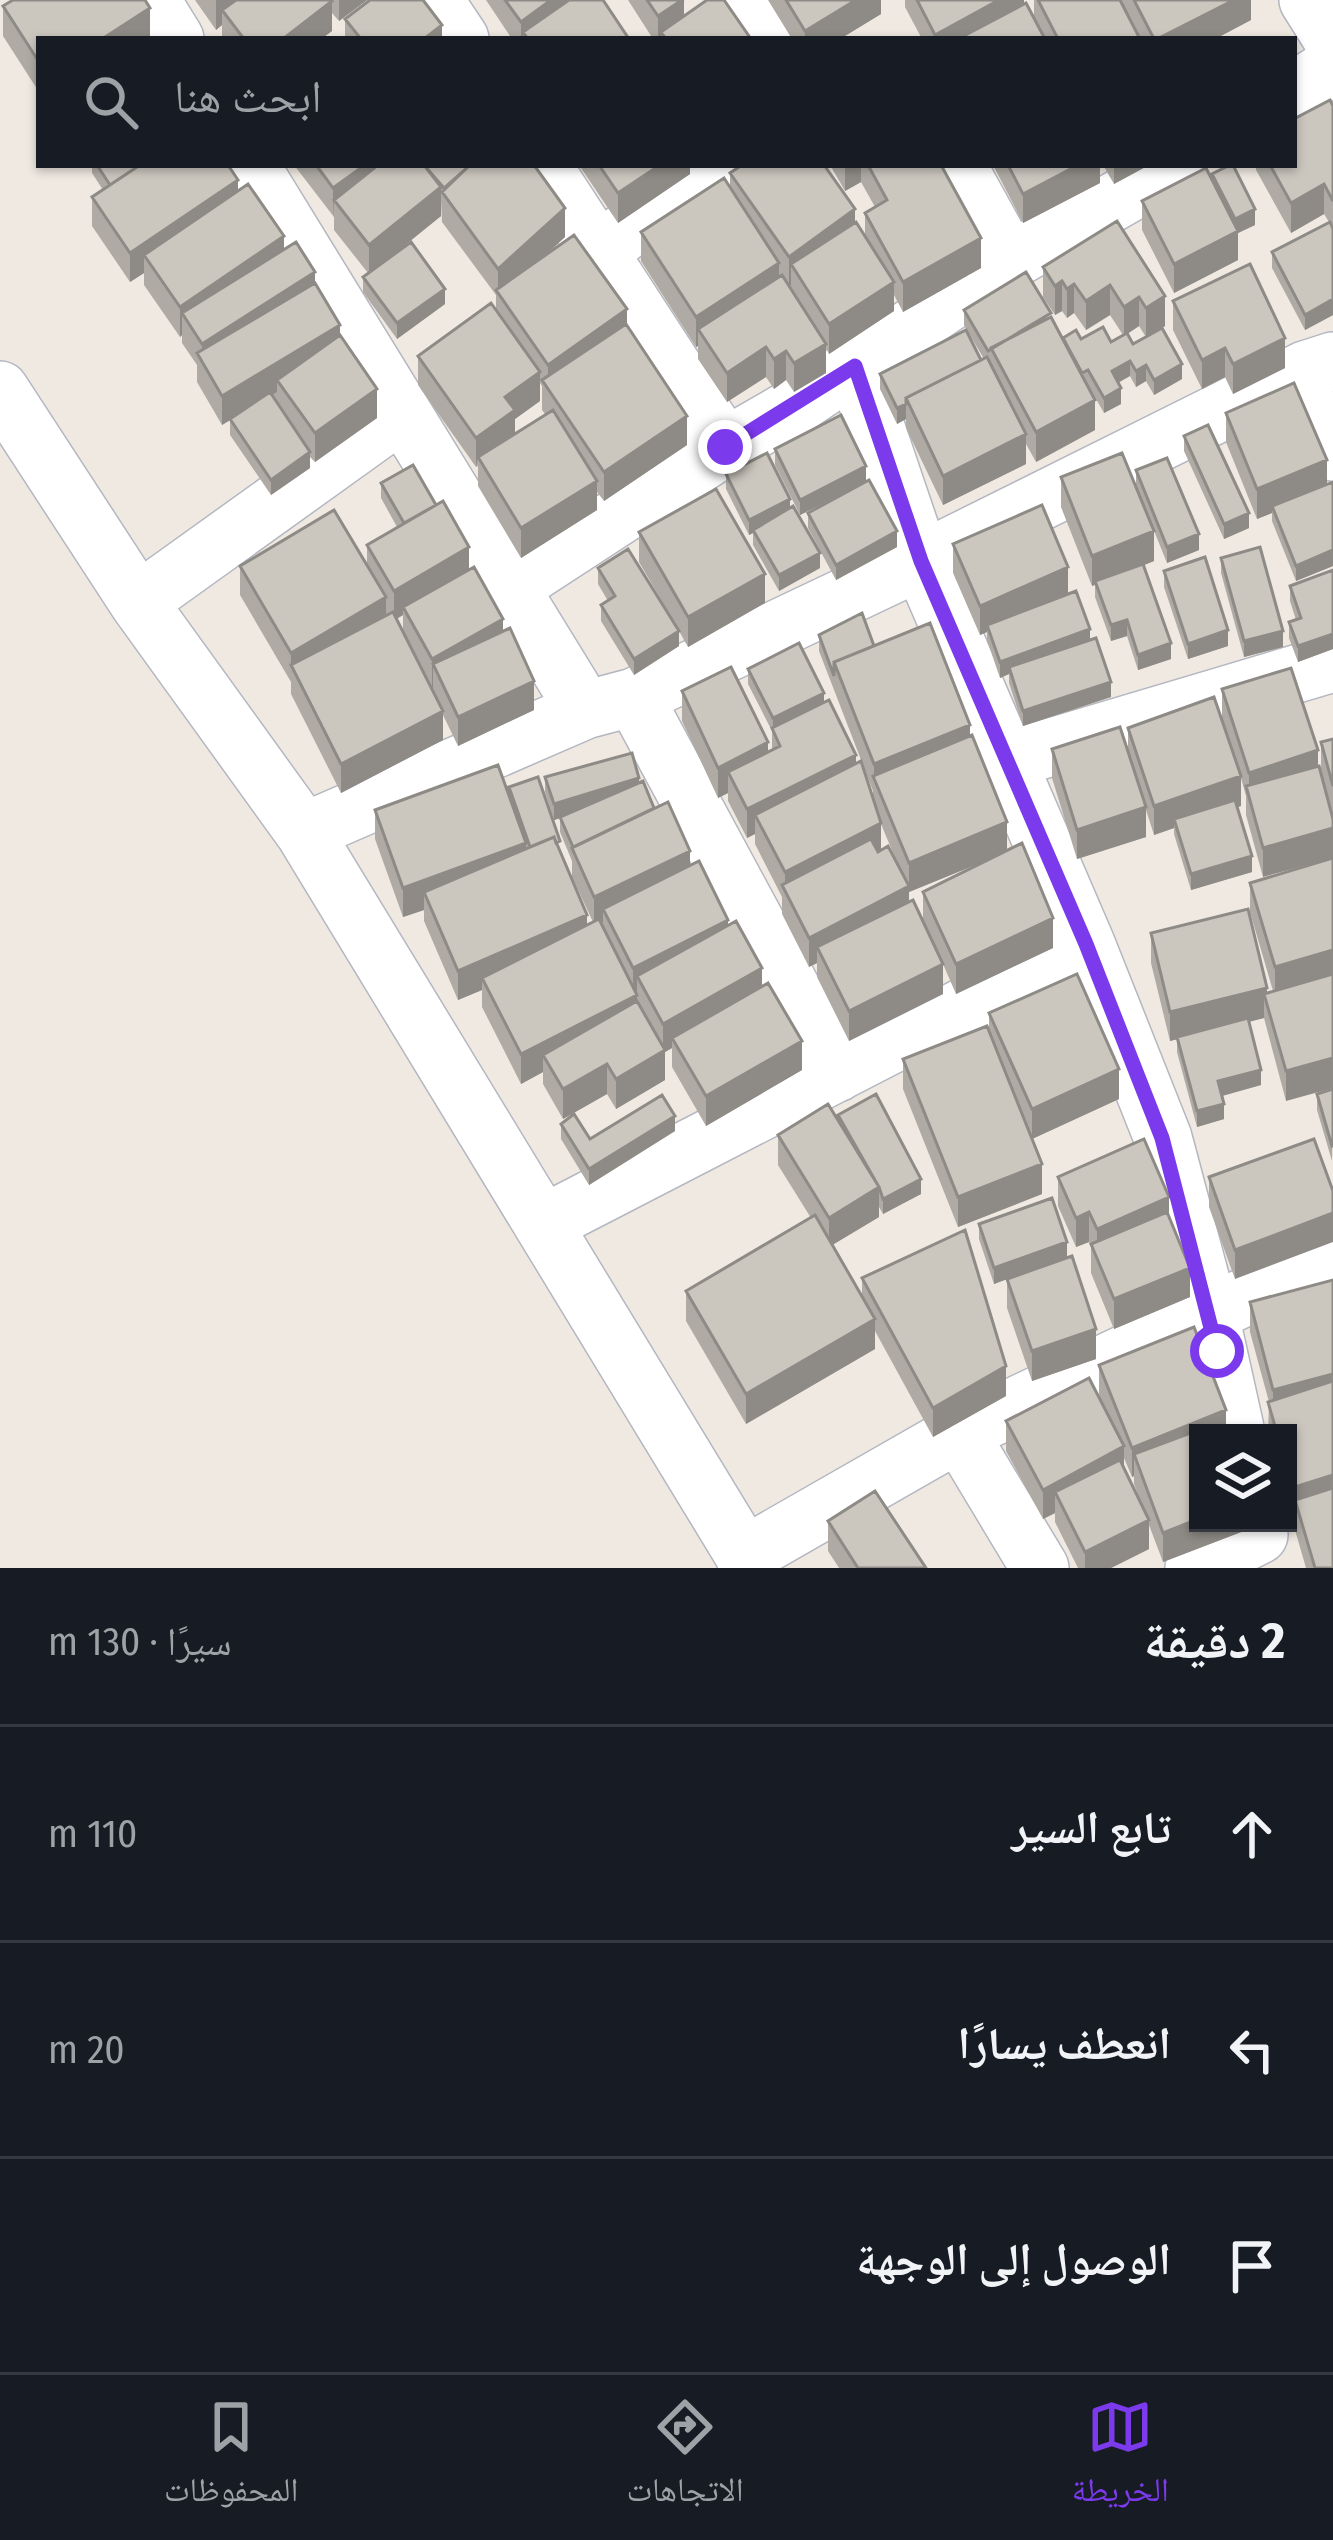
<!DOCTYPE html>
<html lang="ar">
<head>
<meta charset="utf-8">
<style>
  :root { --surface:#171b24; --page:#20242c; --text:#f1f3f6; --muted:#9ea1a6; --line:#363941; --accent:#7c3aed }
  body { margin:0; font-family:"Fira Sans Condensed","Noto Naskh Arabic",sans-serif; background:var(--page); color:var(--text); direction:rtl }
  .controls { position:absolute; right:36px; bottom:36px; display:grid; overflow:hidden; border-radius:0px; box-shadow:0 3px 9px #0004 }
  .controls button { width:108px; height:108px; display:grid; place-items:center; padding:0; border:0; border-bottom:3px solid var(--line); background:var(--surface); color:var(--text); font:60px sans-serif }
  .stop { position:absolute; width:36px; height:36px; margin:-27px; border:9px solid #7c3aed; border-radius:50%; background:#fff }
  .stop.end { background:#7c3aed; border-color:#fff; box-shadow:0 3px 12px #0008 }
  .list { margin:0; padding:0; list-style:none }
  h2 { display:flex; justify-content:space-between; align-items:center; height:156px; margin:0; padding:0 48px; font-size:51px }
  h2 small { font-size:39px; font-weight:400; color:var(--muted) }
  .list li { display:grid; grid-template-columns:78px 1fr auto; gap:36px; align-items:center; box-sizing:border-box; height:216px; padding:0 48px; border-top:3px solid var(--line) }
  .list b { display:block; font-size:45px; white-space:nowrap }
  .list em { font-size:39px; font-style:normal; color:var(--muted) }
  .icon { flex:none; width:66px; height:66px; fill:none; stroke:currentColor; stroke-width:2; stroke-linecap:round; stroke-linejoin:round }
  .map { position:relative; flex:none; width:1333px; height:1568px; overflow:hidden; direction:ltr }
  .search { position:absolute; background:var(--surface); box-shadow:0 3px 9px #0004; left:36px; right:36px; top:36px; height:132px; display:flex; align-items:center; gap:30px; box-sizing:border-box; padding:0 42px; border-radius:0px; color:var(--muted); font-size:45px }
  .sheet { height:804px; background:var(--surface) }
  nav { display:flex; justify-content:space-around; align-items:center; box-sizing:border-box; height:168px; border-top:3px solid var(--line); background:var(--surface); font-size:33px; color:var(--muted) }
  nav a { display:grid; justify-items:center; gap:6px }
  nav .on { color:var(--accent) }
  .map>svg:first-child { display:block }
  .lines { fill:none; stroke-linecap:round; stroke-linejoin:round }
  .minor-casing { stroke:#b4b7c1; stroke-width:60 }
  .minor { stroke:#fff; stroke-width:57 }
  .wall { fill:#afaba4; fill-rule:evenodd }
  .shaded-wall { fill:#8e8b86 }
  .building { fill:#cbc7bf; stroke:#8e8b86; stroke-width:3 }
  .route { stroke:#7c3aed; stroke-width:15 }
</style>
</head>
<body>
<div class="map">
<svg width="1333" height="1568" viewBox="0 0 1333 1568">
  <rect width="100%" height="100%" fill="#efe9e1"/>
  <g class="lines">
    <defs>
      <path id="minor" d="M151,0L175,39
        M434,0L460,39
        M744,0L769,39
        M1308,0L1333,40
        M1294,91L1333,66
        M250,165L585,710
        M542,165L725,447
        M957,165L1010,261
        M599,252L711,165
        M855,366L921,561L1086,944L1163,1138L1209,1311L1236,1433
        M1305,370L1333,452
        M0,390L138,602L304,832L752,1568
        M512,586L725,447L791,409L1010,261L1178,165
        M138,602L400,414
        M634,697L837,1073
        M1008,760L1333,663
        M304,832L585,710L634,697L921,561L1305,370L1333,361
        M543,1224L1086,944
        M959,1433L1040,1568
        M744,1556L959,1433L1333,1255
        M1194,1568L1259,1535"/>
    </defs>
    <use href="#minor" class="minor-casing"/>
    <use href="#minor" class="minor"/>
  </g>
  <path class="wall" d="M195,0H367L339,21L332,13V31L321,39H222V25L216,30Z
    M486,0H603L629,39H512Z
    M628,0H684V16L751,39H653Z
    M768,0H881V14L840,39H792Z
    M905,0H1024V4L1034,19V0H1251V20L1215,39H922L905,7Z
    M3,6L150,37L39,39V92L3,36Z
    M345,19L442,39H345Z
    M1333,106V315L1305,330L1272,268V252L1329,222L1324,214L1291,233L1256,170V165H1294Z
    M92,165H228L238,191L284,250L315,284L377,418L315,462L310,457V468L271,495L230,435V420L222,425L197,382V365L182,343V335L180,337L144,285V273L130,282L92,226V197L103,190L92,173Z
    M294,165H534L565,237L545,256L627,326L687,445L604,501L597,492V510L521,558L478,486V466L476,467L418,385V356L496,309V295L442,222L441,200V216L392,256L445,304L397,339L363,292V277L368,273L334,230V217ZM540,383L542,386V410L545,414L515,434V419L540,401Z
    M579,165H690V174L618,223Z
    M830,165H941L981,268L903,312L894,295V311L829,354L826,348V373L794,392L786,380L774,389L766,377L727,402L698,359V346L696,347L641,261V232L730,187V173L855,222L865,237V213L875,207L861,182L845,191Z
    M993,165H1100V183L1023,223Z
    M1103,165H1149L1114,184Z
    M1212,174L1255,225L1238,233V260L1174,293L1142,230V201L1212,180Z
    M1117,221L1165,326L1155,332L1182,379L1154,395L1146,381L1136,387L1130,376L1118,383L1121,404L1104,413L1088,385L1095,430L1036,462L1026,444V464L943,505L906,428V419L897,424L880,389V374L984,359L964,325V310L1051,318L1063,340L1081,339L1111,342L1123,335L1110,315L1086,330L1074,313L1067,318L1062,311L1055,315L1043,297V267ZM1139,326L1146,337L1133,344L1127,334Z
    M1173,301L1285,368L1233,394L1225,377L1202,389L1173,330Z
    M1226,413L1327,484L1333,482V566L1296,581L1272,521V513L1257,519L1226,442Z
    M1184,436L1249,528L1224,539L1184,451Z
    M775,449L866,481L897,547L836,580L808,528V513L839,496L800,515L775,465Z
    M1136,470L1199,550L1167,563L1136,486Z
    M726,474L790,508L820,568L779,591L753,545V533L749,535L726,489Z
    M1061,477L1154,561L1144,565L1171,659L1138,670L1127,636L1111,641L1095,597V585L1092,586L1061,507Z
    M381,483L469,570L503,632L534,710L458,746L443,715V740L341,793L291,694V682L240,595V566H367V545L397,527L381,498ZM403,615V632L397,619Z
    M639,532L765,603L688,647L679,631V646L634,675L601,621V605L608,601L598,584V568L678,629L639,562Z
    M953,544L1068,594L1090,640L1111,697L1023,726L1009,683V674L1000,678L987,640V632L980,635L953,573Z
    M1221,558L1283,647L1244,657L1221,573Z
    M1333,570V649L1298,662L1289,638V622L1296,620L1290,601V586Z
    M1164,571L1228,646L1188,659L1164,587Z
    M819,635L874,646L970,736L1007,851L1053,948L956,994L943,964V994L849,1041L817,977V963L809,967L782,914V897L755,844V834L747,838L728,801V793L718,798L682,721V691L768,752L772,750V731L748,684V669L824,702L873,800V791L819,651ZM881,824L898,865L881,850ZM997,856L923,892V921L909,902V890V892Z
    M1291,668L1263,877L1246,815V796L1241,778V806L1237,807L1252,872L1191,890L1174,834V828L1154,835L1146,810V837L1077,859L1052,778V749L1128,751V728L1222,719V689Z
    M1333,739V816L1321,771V742Z
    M545,777L639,783L728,926L762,986L802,1070L706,1126L672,1067V1048L665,1052V1080L616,1109L607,1094L563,1119L543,1084V1072L521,1084L482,1007V990L458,1000L424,921V910L403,917L375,839V810L509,797V787L560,852L587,925L593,922L572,877V861L560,832V818L554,820L545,792Z
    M1333,858L1286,1101L1264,1018L1249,1022L1261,1085L1222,1096L1224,1119L1197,1127L1177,1052V1039L1170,1041L1151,963V933L1267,993L1273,991L1250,912V883Z
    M989,1013L1119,1099L1032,1139L1042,1194L958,1227L903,1089V1059L989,1032Z
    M1333,1089L1332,1161L1317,1110V1094Z
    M838,1115L921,1194L883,1214L879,1207V1217L832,1245L862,1296V1278L1006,1396L933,1437L875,1331V1349L746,1424L686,1321V1291L811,1218L778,1165V1135L838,1120Z
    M561,1124L590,1139L675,1131L589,1185L561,1139Z
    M1058,1177L1169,1218L1190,1297L1114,1329L1091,1273V1246L1089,1242L1076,1247L1058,1206Z
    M1209,1177L1333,1191L1235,1279L1209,1207Z
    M979,1224L1067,1257L1096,1359L1032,1381L1007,1308V1279L994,1284L979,1239Z
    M1250,1302L1333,1568H1306L1295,1530V1517L1288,1496V1433H1268L1269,1402L1250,1332Z
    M1099,1365L1226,1433H1198L1249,1523V1529L1163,1562L1149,1525V1549L1111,1568H1078L1055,1522V1513L1043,1519L1006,1451V1421L1102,1403L1099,1394ZM1124,1458L1132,1477L1134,1476V1484L1142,1505L1124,1470Z
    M828,1521L926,1568H839L828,1551Z"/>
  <path class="shaded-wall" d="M216,0H258L222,10V25L216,30Z
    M339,0H367L339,21Z
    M551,0H592L523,32V39H521V22Z
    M672,0H684V28L661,32V39H658V16Z
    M856,0H881V14L840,39H805V31Z
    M999,0H1024V16L981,39H935V35Z
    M1234,0H1251V20L1215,39H1157Z
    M332,1V31L321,39H283Z
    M150,8V37L147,39H102Z
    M442,25V39H424Z
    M365,165H405L334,200L333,218V188Z
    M660,165H690V174L618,223V193Z
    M845,165H861V182L845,191Z
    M1078,165H1100V183L1023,223V194Z
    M1114,165H1149L1114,184Z
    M238,180V210L144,255V273L130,282V253Z
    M1324,184V214L1291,233V203Z
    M441,187V216L369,274V245Z
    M565,208V237L500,296L498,293V269Z
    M855,209V239L791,264V285L789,286V257Z
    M1255,209V225L1238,233V260L1174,293V264L1235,232V219Z
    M284,236V266L182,313V335L180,337V307Z
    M981,238V268L903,312V282Z
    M779,263V292L698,329V346L696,347V317Z
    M315,272V301L202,361V344Z
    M1062,281V311L1055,315V286Z
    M894,282V311L829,354V324Z
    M1074,284V313L1067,318V289Z
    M1110,285V315L1086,330V301Z
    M445,289V304L397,339V323Z
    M1165,296V326L1146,338V308Z
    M1139,297V326L1124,336V307Z
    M1333,299V315L1305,330V315Z
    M627,309V338L548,389V365Z
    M340,325V355L277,380V392L222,425V396Z
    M1285,338V368L1233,394V364Z
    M826,344V373L794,392V363Z
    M766,347V377L727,402V373Z
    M1225,348V377L1202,389V360Z
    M786,351V380L774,389V359Z
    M1130,361V376L1112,386V371Z
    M1182,364V379L1154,395V380Z
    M1146,365V381L1136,387V371Z
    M540,372V401L515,419V440L478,457L476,467V438L505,397Z
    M1121,388V404L1104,413V398Z
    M377,389V418L315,462V433Z
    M1095,400V430L1036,462V432Z
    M906,404V419L897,424V408Z
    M687,416V445L604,501V472Z
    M1026,434V464L943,505V476Z
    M310,452V468L271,495V480Z
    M1327,460V490L1272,506V513L1257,519V489Z
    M866,466V482L800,515V500Z
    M597,481V510L521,558V528Z
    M790,499V515L749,535V520Z
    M1249,513V528L1224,539V524Z
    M897,531V547L836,580V565Z
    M1154,531V561L1092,586V556Z
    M1199,534V550L1167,563V547Z
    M469,547V576L403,607V615L394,620V591Z
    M1333,550V566L1296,581V566Z
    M820,553V568L779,591V575Z
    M1068,567V596L987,625V632L980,635V606Z
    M765,574V603L688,647V617Z
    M386,597V627L291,666V653Z
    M503,619V648L433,664V688L432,689V659Z
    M1127,620V636L1111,641V625Z
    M1090,629V645L1009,667V674L1000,678V662Z
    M1228,630V646L1188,659V644Z
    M679,631V646L634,675V659Z
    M1283,631V647L1244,657V641Z
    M1333,634V649L1298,662V646Z
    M1171,643V659L1138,670V655Z
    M534,681V710L458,746V717Z
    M1111,682V697L1023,726V711Z
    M824,693V708L773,734V718Z
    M443,711V740L341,793V764Z
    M970,725V754L874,778V764Z
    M768,742V772H728V793L718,798V768Z
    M1318,750V780L1249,794V773Z
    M856,755V784L755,815V834L747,838V809Z
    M1241,776V806L1177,827L1174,819V828L1154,835V806Z
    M639,778V794L554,820V804Z
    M1146,807V837L1077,859V830Z
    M1007,822V852L909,892V863Z
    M881,823V853L785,889V872Z
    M1333,828V858L1263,877V848Z
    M526,843V872L424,892V910L403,917V888Z
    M690,851V881L603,909V922L594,926V897Z
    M1252,856V872L1191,890V874Z
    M909,886V915L817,947V963L809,967V938Z
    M587,915V945L482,978V990L458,1000V971Z
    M1053,918V948L956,994V964Z
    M728,920V950L637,976V1024L543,1055V1072L521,1084V1054L633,997V968Z
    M1333,950V980L1275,997V967Z
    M943,964V994L849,1041V1011Z
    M762,968V998L672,1038V1048L665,1052V1080L616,1109V1079L663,1052V1024Z
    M1267,988V1005L1264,994V1018L1170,1041V1012Z
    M802,1041V1070L706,1126V1096Z
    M1333,1058V1088L1286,1101V1071Z
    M607,1064V1094L563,1119V1089Z
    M1119,1069V1099L1032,1139V1109Z
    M1261,1070V1085L1218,1097V1081Z
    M1224,1104V1119L1197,1127V1111Z
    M675,1116V1131L589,1185V1169Z
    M1042,1164V1194L958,1227V1197Z
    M921,1179V1194L883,1214V1199Z
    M879,1187V1217L829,1247V1218Z
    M1169,1197V1227L1097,1259V1229Z
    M1089,1212V1242L1076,1247V1218Z
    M1333,1213V1242L1235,1279V1250Z
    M1067,1242V1257L994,1284V1268Z
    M1190,1268V1297L1114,1329V1299Z
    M875,1319V1349L746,1424V1394Z
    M1096,1329V1359L1032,1381V1351Z
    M1006,1366V1396L933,1437V1408Z
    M1333,1374V1403L1273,1419V1390Z
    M1226,1410V1433H1198L1134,1454V1476L1132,1477V1448Z
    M1124,1446V1475L1055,1492V1513L1043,1519V1490Z
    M1333,1475V1505L1295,1500V1517V1487Z
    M1198,1519V1523H1249V1529L1163,1562V1533Z
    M1149,1520V1549L1111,1568H1085V1552Z"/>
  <path class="building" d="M13,0H145L150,8L102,39H39V62L3,6Z
    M236,0H331L332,1L283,39H244L222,10Z
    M370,0H423L442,25L424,39H361L345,19Z
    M505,0H551L521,22Z
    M569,0H603L629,39H528L523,32Z
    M647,0H682L658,16Z
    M707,0H724L751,39H666L661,32Z
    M786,0H856L805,31Z
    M917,0H999L935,35Z
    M1038,0H1120L1140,39H1058Z
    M1134,0H1234L1157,39H1154Z
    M1026,3L1045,39H958Z
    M1330,100L1333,106V201L1324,184L1291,203L1270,165H1294V119Z
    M97,165H140L110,185Z
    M140,165H228L238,180L130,253L92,197Z
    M316,165H365L333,188Z
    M378,165H424L441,187L369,245L334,200Z
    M424,165H470L444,188Z
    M470,165H534L565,208L498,269L442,192Z
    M599,165H660L618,193Z
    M742,165H824L855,209L789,257L730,173Z
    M868,165H941L981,238L903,282L865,213L887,200Z
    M1008,165H1078L1023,194Z
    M1230,165H1233L1255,209L1235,219L1212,174Z
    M1206,168L1238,231L1174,264L1142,201Z
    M724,178L779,263L696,317L641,232Z
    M248,184L284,236L180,307L144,255Z
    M1117,221L1165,296L1146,308L1139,297L1124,307L1110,285L1086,301L1074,284L1067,289L1062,281L1055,286L1043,267Z
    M856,222L894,282L829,324L791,264Z
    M1330,222L1333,229V299L1305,315L1272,252Z
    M574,235L627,309L548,365L496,290Z
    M296,242L315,272L202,344L182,313Z
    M411,242L445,289L397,323L363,277Z
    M1250,264L1285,338L1233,364L1225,348L1202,360L1173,301Z
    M1026,272L1051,313L988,351L964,310Z
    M782,275L826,344L794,363L786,351L774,359L766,347L727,373L698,329Z
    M315,283L340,325L222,396L197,353Z
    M491,303L540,372L505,397L515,410L476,438L418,356Z
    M1051,317L1095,400L1036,432L991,348Z
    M626,324L687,416L604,472L542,380Z
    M1103,327L1111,342L1127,333L1133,344L1162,328L1182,364L1154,380L1146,365L1136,371L1130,361L1112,371L1121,388L1104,398L1088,370L1082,373L1063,338L1076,330L1081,339Z
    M966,330L981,360L906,398V404L897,408L880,374Z
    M340,335L377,389L315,433L277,380Z
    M987,357L1026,434L943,476L906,398Z
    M1294,383L1327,460L1257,489L1226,413Z
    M270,392L310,452L271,480L230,419Z
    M553,410L597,481L521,528L478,457Z
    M841,415L866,466L800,500L775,449Z
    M1208,425L1249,513L1224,524L1184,436Z
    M767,453L790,499L749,520L726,474Z
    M1122,453L1154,531L1092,556L1061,477Z
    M1167,458L1199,534L1167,547L1136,470Z
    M413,465L436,505L404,523L381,483Z
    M869,480L897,531L836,565L808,513Z
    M1333,482V550L1296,566L1272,506Z
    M716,489L765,574L688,617L639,532Z
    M443,501L469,547L394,591L367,545Z
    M1042,505L1068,567L980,606L953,544Z
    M793,506L820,553L779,575L753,530Z
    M334,510L386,597L291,653L240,566Z
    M1260,547L1283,631L1244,641L1221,558Z
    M628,549L679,631L634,659L601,605L615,596L598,568Z
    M1205,557L1228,630L1188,644L1164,571Z
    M1143,564L1171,643L1138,655L1127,620L1111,625L1095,581Z
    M474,567L503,619L432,659L403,607Z
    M1333,570V634L1298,646L1289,622L1301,618L1290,586Z
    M1076,591L1090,629L1000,662L987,625Z
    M393,612L443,711L341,764L291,665Z
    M862,613L874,646L834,662V676L819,635Z
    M930,623L970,725L874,764L834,662Z
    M510,628L534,681L458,717L433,664Z
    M1096,638L1111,682L1023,711L1009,667Z
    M799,643L824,693L773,718L748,669Z
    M731,667L768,742L718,768L682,691Z
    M1291,668L1318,750L1249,773L1222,689Z
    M1214,697L1241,776L1154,806L1128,728Z
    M829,700L856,755L747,809L728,772L780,746L772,728Z
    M1120,727L1146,807L1077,830L1052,749Z
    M972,735L1007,822L909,863L873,776Z
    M1333,739V786L1321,742Z
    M632,753L639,778L554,804L545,777Z
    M861,761L881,823L785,872L755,815Z
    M498,765L526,843L403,888L375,810Z
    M1319,766L1333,819V828L1263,848L1246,786Z
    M538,777L560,841L556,843L554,837L530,847L509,787Z
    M643,781L654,808L573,847L560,817Z
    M1235,800L1252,856L1191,874L1174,819Z
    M668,802L690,851L594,897L572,848Z
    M554,837L587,915L458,971L424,892Z
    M871,839L878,852L888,846L909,886L809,938L782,885Z
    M1022,843L1053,918L956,964L923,892Z
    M1333,858V950L1275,967L1250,883Z
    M699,861L728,920L633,968L603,909Z
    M913,900L943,964L849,1011L817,947Z
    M1248,909L1267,988L1170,1012L1151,933Z
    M599,919L637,995L521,1054L482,978Z
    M736,921L762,968L663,1024L637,976Z
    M1077,974L1119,1069L1032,1109L989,1013Z
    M1333,974V1058L1286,1071L1264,994Z
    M768,983L802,1041L706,1096L672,1038Z
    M637,1001L665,1050L616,1079L607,1064L563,1089L543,1055Z
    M1248,1018L1261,1070L1218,1081L1224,1104L1197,1111L1177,1037Z
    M987,1026L1042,1164L958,1197L903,1059Z
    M1333,1089V1145L1332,1146L1317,1094Z
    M876,1094L921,1179L883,1199L879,1187L838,1115Z
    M662,1095L675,1116L589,1169L561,1124L574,1114L590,1139Z
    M828,1104L879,1187L829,1218L778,1135Z
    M1144,1139L1169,1197L1097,1229L1089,1212L1076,1218L1058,1177Z
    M1314,1139L1333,1191V1213L1235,1250L1209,1177Z
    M1052,1198L1067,1242L994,1268L979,1224Z
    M1167,1212L1190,1268L1114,1299L1091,1244Z
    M815,1215L875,1319L746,1394L686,1291Z
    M965,1230L1006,1366L933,1408L862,1278Z
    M1072,1256L1096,1329L1032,1351L1007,1279Z
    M1333,1280V1374L1273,1390L1250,1302Z
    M1194,1327L1226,1410L1132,1448L1099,1365Z
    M1089,1378L1124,1446L1043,1490L1006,1421Z
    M1333,1381V1475L1295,1487L1288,1466V1433H1277L1268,1402Z
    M1220,1422L1224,1433H1198V1519L1163,1533L1134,1454Z
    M1120,1460L1149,1520L1085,1552L1055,1492Z
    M1333,1488V1568H1315L1295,1500Z
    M875,1491L926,1568H858L828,1521Z"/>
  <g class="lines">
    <path class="route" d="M725,447L855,366L921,561L1086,944L1162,1138L1217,1351"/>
  </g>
</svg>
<div class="controls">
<button><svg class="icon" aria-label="layers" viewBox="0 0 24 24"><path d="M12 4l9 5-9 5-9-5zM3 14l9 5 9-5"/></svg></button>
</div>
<div class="stop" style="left:1217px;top:1351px"></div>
<div class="stop end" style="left:725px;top:447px"></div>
<div class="search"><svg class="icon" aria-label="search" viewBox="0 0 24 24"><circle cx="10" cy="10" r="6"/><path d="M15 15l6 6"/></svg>ابحث هنا</div>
</div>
<section class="sheet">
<h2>2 دقيقة<small>سيرًا · 130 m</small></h2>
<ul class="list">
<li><svg class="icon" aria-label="ahead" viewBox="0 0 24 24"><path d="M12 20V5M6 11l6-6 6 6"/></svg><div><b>تابع السير</b></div><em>110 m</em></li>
<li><svg class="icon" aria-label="left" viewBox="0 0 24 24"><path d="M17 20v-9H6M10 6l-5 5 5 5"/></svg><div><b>انعطف يسارًا</b></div><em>20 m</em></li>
<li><svg class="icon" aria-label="arrive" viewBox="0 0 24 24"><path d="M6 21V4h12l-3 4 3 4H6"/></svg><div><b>الوصول إلى الوجهة</b></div></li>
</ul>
</section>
<nav>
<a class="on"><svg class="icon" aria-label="map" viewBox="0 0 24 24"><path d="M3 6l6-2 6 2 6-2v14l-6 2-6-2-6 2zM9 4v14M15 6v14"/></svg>الخريطة</a>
<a><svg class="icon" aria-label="directions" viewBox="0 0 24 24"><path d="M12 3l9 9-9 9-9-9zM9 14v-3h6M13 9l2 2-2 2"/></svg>الاتجاهات</a>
<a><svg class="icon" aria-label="saved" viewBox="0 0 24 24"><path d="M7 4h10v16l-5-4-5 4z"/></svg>المحفوظات</a>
</nav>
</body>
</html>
